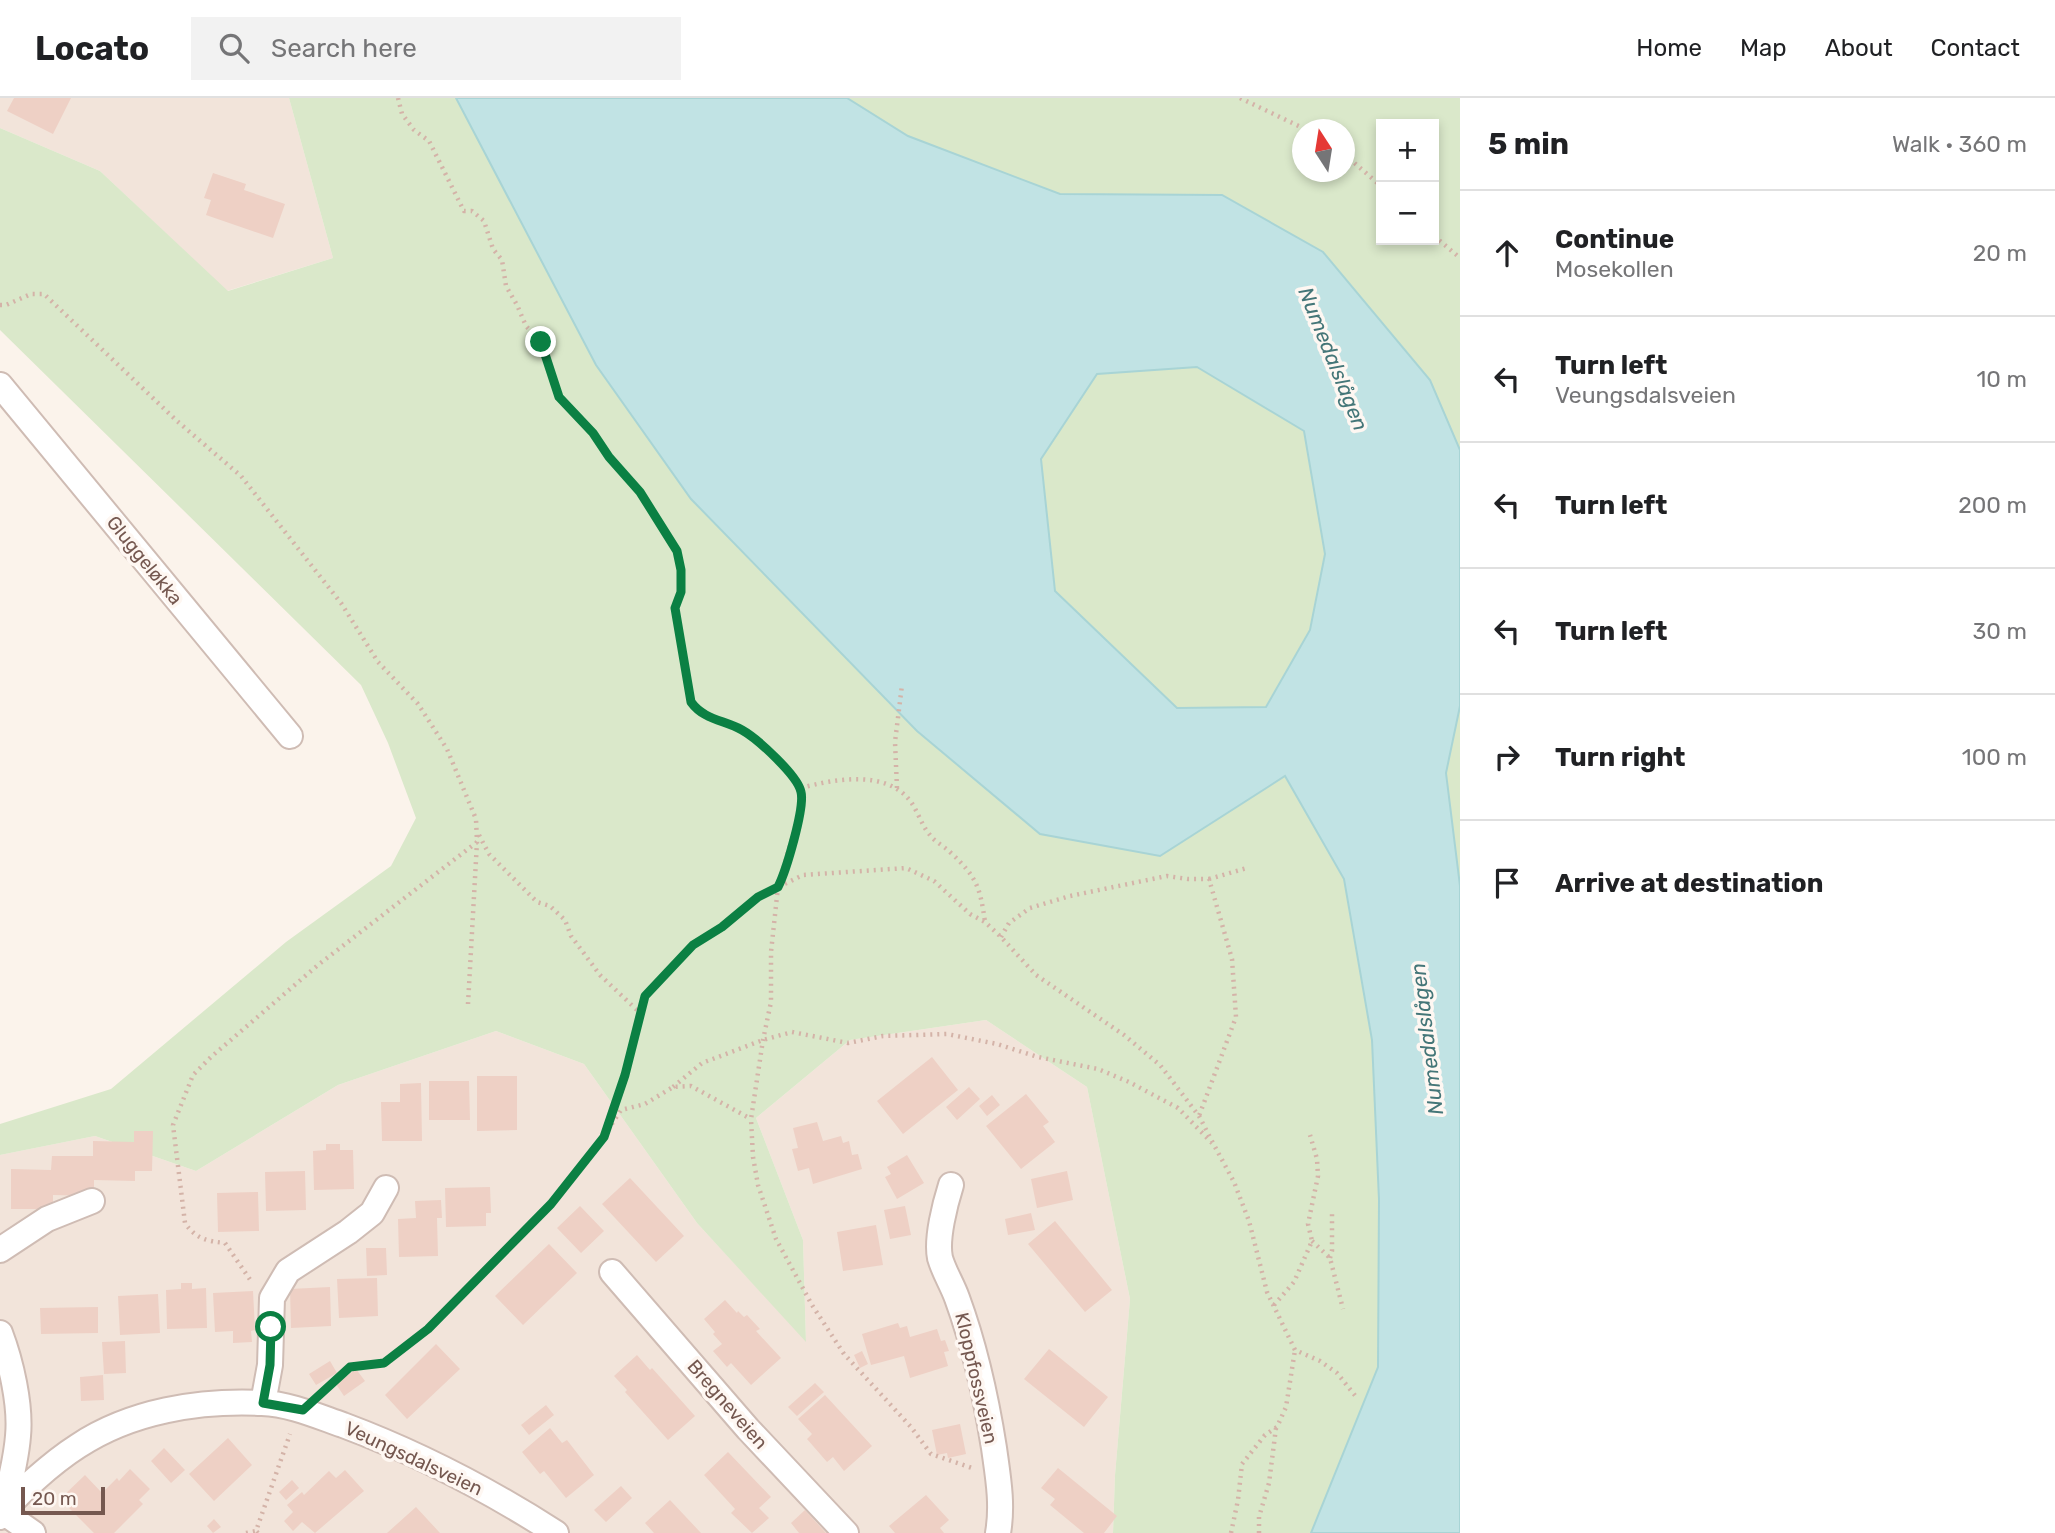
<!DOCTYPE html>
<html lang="en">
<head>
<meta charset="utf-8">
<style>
  :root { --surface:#fff; --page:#f2f2f2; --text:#202124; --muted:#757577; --line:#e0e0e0 }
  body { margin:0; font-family:Rubik,sans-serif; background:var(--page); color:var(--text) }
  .controls { position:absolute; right:21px; top:21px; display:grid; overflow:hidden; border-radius:0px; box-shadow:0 4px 10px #0003 }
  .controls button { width:63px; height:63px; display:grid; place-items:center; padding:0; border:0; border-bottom:2px solid var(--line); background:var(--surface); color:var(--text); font:35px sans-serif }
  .compass { position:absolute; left:1292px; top:21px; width:63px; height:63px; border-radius:50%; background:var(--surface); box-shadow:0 4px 10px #0003; rotate:348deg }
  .scale { position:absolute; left:21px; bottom:18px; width:84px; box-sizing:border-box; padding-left:7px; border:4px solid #755850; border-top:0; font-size:19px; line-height:24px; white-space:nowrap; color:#755850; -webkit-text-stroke:5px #fef7f2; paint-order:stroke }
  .stop { position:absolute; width:21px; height:21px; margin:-16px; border:5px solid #0b8043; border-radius:50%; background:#fff }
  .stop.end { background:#0b8043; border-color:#fff; box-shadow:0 2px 7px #0008 }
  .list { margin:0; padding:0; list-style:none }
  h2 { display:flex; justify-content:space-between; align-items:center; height:91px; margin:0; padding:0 28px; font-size:30px }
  h2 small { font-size:23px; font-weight:400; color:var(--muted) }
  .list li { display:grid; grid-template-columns:46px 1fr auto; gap:21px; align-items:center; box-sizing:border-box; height:126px; padding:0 28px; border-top:2px solid var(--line) }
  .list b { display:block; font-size:26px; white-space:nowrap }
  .list p { margin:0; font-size:23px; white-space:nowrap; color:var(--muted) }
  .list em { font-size:23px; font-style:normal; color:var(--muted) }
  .icon { flex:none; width:38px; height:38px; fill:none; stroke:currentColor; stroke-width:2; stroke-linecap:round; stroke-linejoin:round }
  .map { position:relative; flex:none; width:1460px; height:1435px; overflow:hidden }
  header { display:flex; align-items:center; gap:42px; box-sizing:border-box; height:98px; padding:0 35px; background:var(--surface); border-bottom:2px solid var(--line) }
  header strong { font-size:33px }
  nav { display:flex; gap:38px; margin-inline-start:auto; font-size:24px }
  .search { width:490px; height:63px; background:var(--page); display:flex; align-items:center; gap:18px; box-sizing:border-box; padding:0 24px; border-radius:0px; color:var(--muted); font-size:26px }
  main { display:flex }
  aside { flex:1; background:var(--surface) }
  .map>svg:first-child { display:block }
  .residential { fill:#f2e4da }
  .green { fill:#dae8ca; fill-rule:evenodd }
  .water { fill:#c1e3e4; stroke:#a8d4d5; stroke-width:2; fill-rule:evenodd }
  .building { fill:#eed0c5 }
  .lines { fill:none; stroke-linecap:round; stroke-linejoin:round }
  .street-casing { stroke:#cfbcb4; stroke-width:28 }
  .path { stroke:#d4b3a8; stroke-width:4.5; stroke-dasharray:2 5; stroke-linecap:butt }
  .street { stroke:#fff; stroke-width:24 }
  .route { stroke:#0b8043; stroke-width:9 }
  .labels { text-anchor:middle; stroke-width:7; stroke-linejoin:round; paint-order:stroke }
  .street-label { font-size:19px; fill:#755850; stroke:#fef7f2 }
  .water-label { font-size:21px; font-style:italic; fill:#447678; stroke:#fef7f2 }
</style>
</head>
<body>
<header>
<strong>Locato</strong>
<div class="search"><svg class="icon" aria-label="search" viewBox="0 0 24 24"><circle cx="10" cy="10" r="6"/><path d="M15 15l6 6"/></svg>Search here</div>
<nav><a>Home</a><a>Map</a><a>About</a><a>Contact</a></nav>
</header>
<main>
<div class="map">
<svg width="1460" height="1435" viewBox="0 0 1460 1435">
  <rect width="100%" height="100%" fill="#fbf3eb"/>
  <path class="residential" d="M0,0H289L333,160L227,193L100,73L0,30Z
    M986,922L1087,989L1130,1201L1115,1377L1113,1435H0V1057L95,1038L196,1073L338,987L496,933L584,966L697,1125L806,1243L803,1142L756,1020L850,942Z"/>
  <path class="green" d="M289,0H456L596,267L691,401L917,633L1040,736L1160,758L1285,678L1344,781L1372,942L1379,1102V1269L1311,1435H1113L1115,1377L1130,1201L1087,989L986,922L850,942L756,1020L803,1142L806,1244L697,1125L584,966L496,933L338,987L196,1073L95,1038L0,1057V1026L111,991L286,844L391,768L416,720L388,645L361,587L0,232V30L100,73L228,193L333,160Z
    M847,0H1460V352L1430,282L1323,154L1222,97L1060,96L908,38ZM1381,26H1434V142H1381ZM1302,32H1344V74H1302Z
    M1197,269L1304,333L1325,456L1310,532L1266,609L1177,610L1055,494L1041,361L1097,276Z
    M1460,608V788L1446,675Z"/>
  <path class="water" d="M456,0H847L908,38L1060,96L1222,97L1323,154L1430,282L1460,352V608L1446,675L1460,788V1435H1311L1378,1269L1379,1102L1372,942L1344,781L1285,678L1160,758L1040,736L917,633L691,401L596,267ZM1197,269L1304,333L1325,456L1310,532L1266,609L1177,610L1055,493L1041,361L1097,276Z"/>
  <path class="building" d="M14,0H71L53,36L7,13Z
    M213,75L246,86L244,92L285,106L273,140L206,117L211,102L204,100Z
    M932,959L958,992L903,1036L877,1003Z
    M477,978H517V1032L477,1033Z
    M429,983H469L470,1022H429Z
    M421,985L422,1043H382L381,1004H400V986Z
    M969,989L980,1001L957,1022L946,1009Z
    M1026,996L1049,1024L1043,1028L1055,1044L1021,1071L986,1028Z
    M992,997L1000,1007L987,1018L979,1008Z
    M817,1024L823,1043L841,1038L843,1045L849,1043L852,1057L858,1056L862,1071L813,1086L809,1070L798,1073L792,1051L798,1050L793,1030Z
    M134,1033H153L152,1073H135V1083L94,1082V1098L53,1097V1111H11V1071L51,1072L52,1058H93V1043L134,1044Z
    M326,1046H340V1052H353L354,1091L314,1092L313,1053L326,1052Z
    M907,1057L924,1085L897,1101L885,1079L891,1076L887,1069Z
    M305,1073L306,1112L266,1113L265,1074Z
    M1067,1073L1073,1102L1037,1110L1031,1081Z
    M630,1080L684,1138L656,1164L602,1106Z
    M490,1089L491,1115H486V1128L446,1129L445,1090Z
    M258,1094L259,1133L218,1134L217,1095Z
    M441,1102L442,1120H437L438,1158L399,1159L398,1121L416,1120L415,1103Z
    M580,1108L604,1133L581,1155L557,1130Z
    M905,1108L911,1137L890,1141L884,1112Z
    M1031,1115L1035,1132L1008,1137L1005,1121Z
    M1055,1123L1112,1192L1085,1214L1028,1146Z
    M876,1127L883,1167L843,1173L837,1134Z
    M549,1146L577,1175L523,1227L495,1198Z
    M366,1150H386L387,1177L367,1178Z
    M377,1180L378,1218L339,1220L337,1181Z
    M181,1185H192V1191L206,1190L207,1230L167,1231L166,1192L181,1191Z
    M330,1189L331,1228L291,1230L290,1191Z
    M253,1193L255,1232L251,1233L252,1244L233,1245V1233L215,1234L213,1195Z
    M158,1196L160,1235L120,1237L118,1198Z
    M725,1202L737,1215L738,1213L744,1219L747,1217L760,1231L756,1233L781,1260L751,1287L731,1265L727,1269L713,1253L722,1246L713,1236L715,1234L704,1221Z
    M98,1209V1235L41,1236L40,1210Z
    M898,1225L900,1230L907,1228L910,1239L937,1231L941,1243L945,1242L949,1253L944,1254L948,1268L910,1280L904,1258L871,1267L862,1236Z
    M125,1243L126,1275L104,1276L102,1244Z
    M436,1246L460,1271L407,1321L385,1297Z
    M1049,1251L1108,1299L1084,1329L1024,1281Z
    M862,1253L868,1266L860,1270L854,1257Z
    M637,1257L650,1272L652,1270L695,1318L668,1342L625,1294L627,1292L614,1278Z
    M330,1263L337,1275L316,1287L309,1276Z
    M356,1271L365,1283L344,1298L336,1286Z
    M103,1277L104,1302L81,1303L80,1279Z
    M815,1285L824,1294L797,1318L788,1309Z
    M825,1297L872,1348L844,1373L833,1359L827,1364L807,1341L812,1336L798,1321Z
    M546,1307L554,1317L529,1337L521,1327Z
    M960,1326L966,1356L948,1360L947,1355L937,1357L932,1332Z
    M550,1330L562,1345L567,1342L594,1377L566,1400L544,1373L540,1376L522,1354Z
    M228,1340L252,1367L214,1403L189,1376Z
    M164,1350L185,1372L171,1385L151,1363Z
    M728,1354L771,1399L759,1410L769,1420L752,1435L731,1415L735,1411L704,1377Z
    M1058,1370L1117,1418L1104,1435H1084L1050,1407L1055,1401L1041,1390Z
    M130,1371L150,1391L139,1402L143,1406L114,1435H94L60,1401L85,1377L102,1395L117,1380L119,1383Z
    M345,1372L364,1393L315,1435L302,1424L293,1433L284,1423L293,1414L287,1407L302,1394L304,1397L329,1373L336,1380Z
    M292,1382L299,1390L286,1402L279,1394Z
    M621,1388L632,1400L606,1424L594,1412Z
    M926,1397L949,1422L940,1430L944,1435H895L889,1428Z
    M670,1402L701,1435H654L645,1425Z
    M416,1409L440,1435H387Z
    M805,1412L826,1435H799L791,1425Z
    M214,1421L221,1429L213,1435L207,1428Z"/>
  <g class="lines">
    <defs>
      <path id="street" d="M0,287L290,638
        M951,1087C945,1106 936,1141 940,1160C944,1174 952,1186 957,1200C975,1249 986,1299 994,1350C998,1379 1003,1406 998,1435
        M0,1152L47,1121L92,1103
        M612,1174L748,1331L846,1435
        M0,1235C11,1264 21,1307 18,1338C16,1364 9,1389 3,1414L33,1435
        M263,1305L270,1267L272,1200L288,1173L348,1134L372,1115L386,1090
        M0,1419C14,1397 56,1362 78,1348C131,1313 199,1302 262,1305C290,1306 317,1318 343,1327C418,1355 489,1392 556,1435"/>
    </defs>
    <use href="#street" class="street-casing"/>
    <path class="path" d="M398,0L402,16L414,32L429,43L464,113H472L484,123L493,151L502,162L506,188L517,207L526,228L541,244L559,299L593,335L609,359L640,394L677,453L681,472V494L675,510L691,604L699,615L743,633L769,655L794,678L801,690L803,701L778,789L771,854V904L763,942L751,1021L753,1059L758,1087L776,1141L812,1207L844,1256L911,1329L931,1356L972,1370
      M1240,0L1307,32
      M1344,56L1381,88
      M1434,138L1460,160
      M0,207H6L31,196H44L177,323L241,378L341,505L378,564L418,606L447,651L476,721L477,744L318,867L211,959L193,977L173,1027L185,1125C196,1141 207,1143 225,1145L251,1183
      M801,690C834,681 887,671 911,704C918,714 922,728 930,737C935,744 944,748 950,754C977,779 980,789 985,824
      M897,690L895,644L902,587
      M479,737L489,756L537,804L550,808L565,822L571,838L600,877L639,914
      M1209,781L1247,770
      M1001,839L1009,825L1030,810L1070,798L1167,778L1188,781H1209L1232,861L1236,919L1199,1018
      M468,906L477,744
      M673,989L702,965L763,942L792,934L848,945L883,938L947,936L997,946L1038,959L1098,971L1129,984L1178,1010L1214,1047L1234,1084L1249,1123L1267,1194L1295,1252L1320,1263L1337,1275L1357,1300
      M608,1032L621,1012L645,1006L673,989L691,988L751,1021
      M1312,1143L1330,1160L1343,1211
      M1330,1160L1332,1153V1115
      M1274,1207L1294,1184L1312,1143L1308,1126L1318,1078L1317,1061L1310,1037
      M324,1293L350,1269L384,1265L428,1231L551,1106L604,1039L625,977L645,898L693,847L722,829L758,799L803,777L906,770L934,783L970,816L985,824L1001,839L1036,877L1124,937L1160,967L1199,1018L1214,1047
      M246,1435L256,1433
      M258,1435L256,1433L290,1336
      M1231,1435L1238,1402L1242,1366L1265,1337L1277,1329L1286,1309L1295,1252
      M1259,1435V1419L1269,1385L1276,1330"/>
    <use href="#street" class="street"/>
  </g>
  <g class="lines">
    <path class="route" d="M271,1229L270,1267L263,1305L303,1312L350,1269L384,1265L428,1231L551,1106L604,1039L625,977L645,898L693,847L722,829L758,799L778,789C786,773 805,710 801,694C798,678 758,641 742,632C724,622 704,622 691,604L675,510L681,494V472L677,453L640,394L609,359L593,335L559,299L541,244"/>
  </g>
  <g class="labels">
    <g class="street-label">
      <text transform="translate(145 462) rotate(51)" y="7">Gluggeløkka</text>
      <text transform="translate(977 1280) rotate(77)" y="7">Kloppfossveien</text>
      <text transform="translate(728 1306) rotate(49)" y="7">Bregneveien</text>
      <text transform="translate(414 1360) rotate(25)" y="7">Veungsdalsveien</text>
    </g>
    <g class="water-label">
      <text transform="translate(1333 261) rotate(68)" y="7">Numedalslågen</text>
      <text transform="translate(1427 941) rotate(-97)" y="7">Numedalslågen</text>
    </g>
  </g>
</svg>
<div class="controls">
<button>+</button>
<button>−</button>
</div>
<svg class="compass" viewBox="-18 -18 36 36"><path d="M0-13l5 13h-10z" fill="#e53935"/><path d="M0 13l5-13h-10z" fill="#757577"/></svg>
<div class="scale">20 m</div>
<div class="stop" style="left:271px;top:1229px"></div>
<div class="stop end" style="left:541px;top:244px"></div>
</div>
<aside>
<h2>5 min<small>Walk · 360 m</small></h2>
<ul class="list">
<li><svg class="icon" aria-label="ahead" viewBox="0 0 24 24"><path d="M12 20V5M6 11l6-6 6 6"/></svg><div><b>Continue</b><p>Mosekollen</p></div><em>20 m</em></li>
<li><svg class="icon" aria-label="left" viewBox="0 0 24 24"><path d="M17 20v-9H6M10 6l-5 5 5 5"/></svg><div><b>Turn left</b><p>Veungsdalsveien</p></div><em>10 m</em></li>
<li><svg class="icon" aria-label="left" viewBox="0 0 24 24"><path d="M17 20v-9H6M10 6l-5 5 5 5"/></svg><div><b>Turn left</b></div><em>200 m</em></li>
<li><svg class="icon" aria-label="left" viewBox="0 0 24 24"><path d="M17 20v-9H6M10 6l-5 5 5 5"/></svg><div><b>Turn left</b></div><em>30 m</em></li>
<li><svg class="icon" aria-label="right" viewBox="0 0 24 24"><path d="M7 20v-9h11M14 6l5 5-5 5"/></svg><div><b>Turn right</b></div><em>100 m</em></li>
<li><svg class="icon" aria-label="arrive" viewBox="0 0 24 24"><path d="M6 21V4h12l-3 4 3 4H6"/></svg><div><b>Arrive at destination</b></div></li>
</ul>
</aside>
</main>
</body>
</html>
